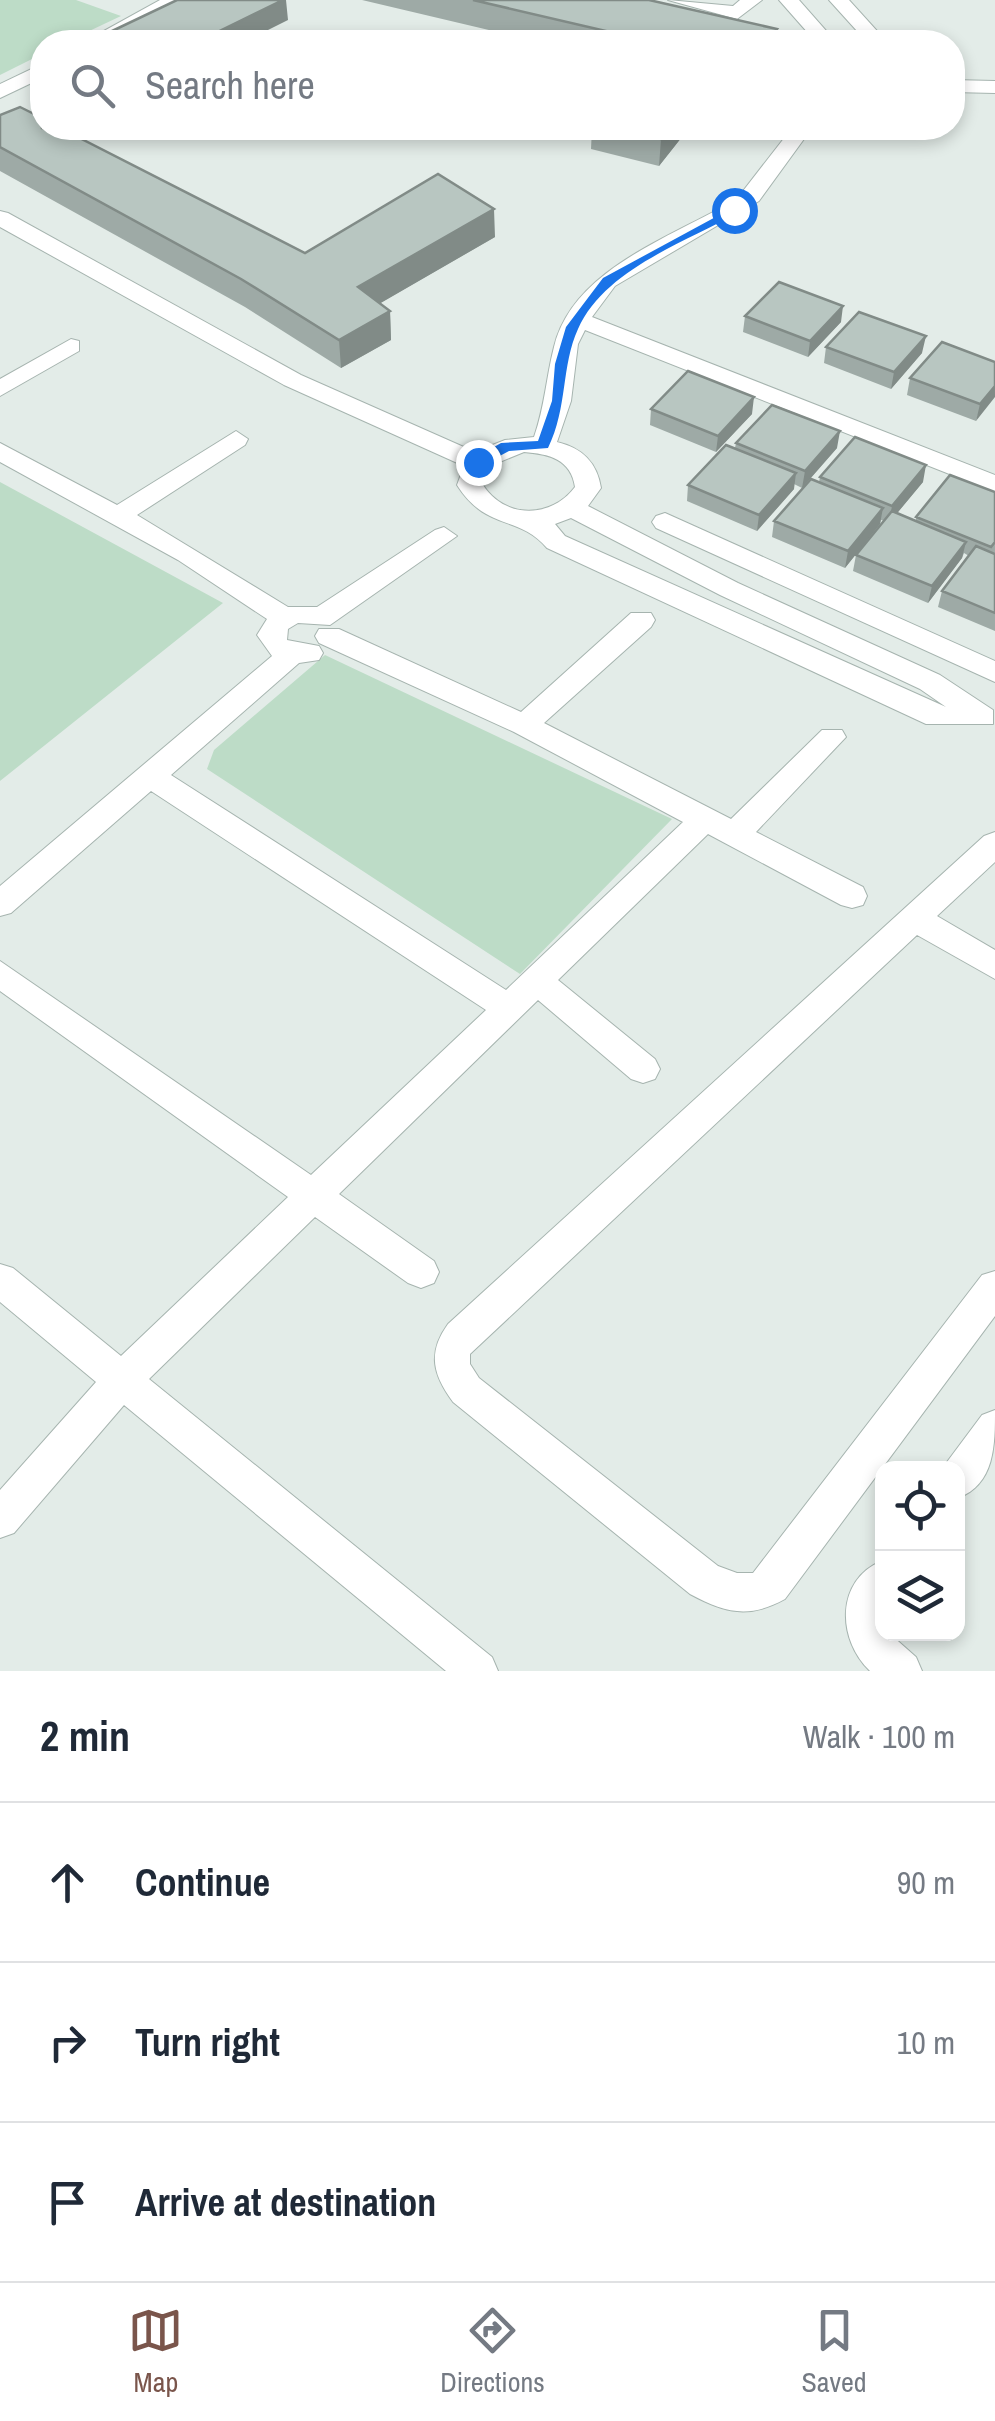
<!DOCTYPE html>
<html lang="en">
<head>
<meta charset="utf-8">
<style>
  :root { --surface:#fff; --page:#f6f6f7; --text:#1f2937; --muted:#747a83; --line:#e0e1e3; --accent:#7a554b }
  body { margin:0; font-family:"Archivo Narrow",sans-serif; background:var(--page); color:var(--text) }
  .controls { position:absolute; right:30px; bottom:30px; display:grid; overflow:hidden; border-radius:20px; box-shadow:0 5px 15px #0003 }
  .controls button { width:90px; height:90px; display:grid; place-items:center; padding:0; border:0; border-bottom:2px solid var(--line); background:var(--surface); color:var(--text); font:50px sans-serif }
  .stop { position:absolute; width:30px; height:30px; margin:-22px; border:8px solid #1a73e8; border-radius:50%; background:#fff }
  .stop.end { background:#1a73e8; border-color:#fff; box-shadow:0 2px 10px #0008 }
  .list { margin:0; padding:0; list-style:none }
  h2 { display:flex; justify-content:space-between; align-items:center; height:130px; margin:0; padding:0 40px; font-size:42px }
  h2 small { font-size:32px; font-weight:400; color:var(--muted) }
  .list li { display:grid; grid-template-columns:65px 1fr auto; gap:30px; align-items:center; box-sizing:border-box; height:160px; padding:0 40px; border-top:2px solid var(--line) }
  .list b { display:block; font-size:38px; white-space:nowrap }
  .list em { font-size:32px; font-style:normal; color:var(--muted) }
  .icon { flex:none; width:55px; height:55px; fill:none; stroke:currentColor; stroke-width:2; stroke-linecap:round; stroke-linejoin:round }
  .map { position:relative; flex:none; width:995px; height:1671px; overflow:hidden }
  .search { position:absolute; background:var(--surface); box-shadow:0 5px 15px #0003; left:30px; right:30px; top:30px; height:110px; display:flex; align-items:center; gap:25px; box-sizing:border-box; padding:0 35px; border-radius:40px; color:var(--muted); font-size:38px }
  .sheet { height:610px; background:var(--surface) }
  nav { display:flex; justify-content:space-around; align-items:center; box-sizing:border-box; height:140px; border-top:2px solid var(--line); background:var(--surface); font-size:28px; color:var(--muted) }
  nav a { display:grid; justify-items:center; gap:5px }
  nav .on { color:var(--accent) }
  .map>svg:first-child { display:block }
  .green { fill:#bddcc7 }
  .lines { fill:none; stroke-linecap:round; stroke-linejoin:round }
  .minor-casing { stroke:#a6b4af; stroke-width:2 }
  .minor { fill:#fff; fill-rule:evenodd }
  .wall { fill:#9eaaa6 }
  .shaded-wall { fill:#818b87 }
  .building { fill:#b8c6c1; stroke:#818b87; stroke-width:2.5 }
  .route { fill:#1a73e8 }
</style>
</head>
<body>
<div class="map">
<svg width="995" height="1671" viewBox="0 0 995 1671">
  <rect width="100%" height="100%" fill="#e3ece8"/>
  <path class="green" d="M0,0H76L121,16L66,42H42V54L0,75Z
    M0,482L223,603L0,781Z
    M325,655L672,819L520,974L207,769L214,750Z"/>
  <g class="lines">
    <defs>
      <path id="minor" d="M160,0H185L108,42H84Z
        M668,0L733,6L740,0H762L737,19Z
        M779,0H799L836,42H816Z
        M829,0H849L887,42H867Z
        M42,64V78L0,98V84Z
        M952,80L995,81V93L952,92Z
        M792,128H812L759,201L615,286L592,317L995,475V492L585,330L578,344L571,401L557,442C582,448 597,462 601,488L588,506L738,583L940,675L993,710V724H926L547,548C518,514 487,532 457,485L464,466L284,385L0,227V211L8,213L301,375L475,452L505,440L534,437C545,406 546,378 554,347C572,272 664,240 726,205L743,191ZM524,452C549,454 571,459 575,487C551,519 505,519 483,485L490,466ZM571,518L720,595L920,689L946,707L565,536L555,524Z
        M71,339L79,341V351L0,396V379Z
        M236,431L248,439L245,445L137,515L288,607H317L435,530L444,527L457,536L330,625L298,623L288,629L287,640L319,646L323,653L319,660L299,663L171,775L506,990L683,822L514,732L319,643L315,636L319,629H339L521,712L631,613H651L655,620L651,627L544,723L731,819L822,730H842L846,737L756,832L863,887L867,896L863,905L852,908L841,905L708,834L558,980L655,1059L660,1069L655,1079L643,1083L631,1079L538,1000L339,1194L434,1261L439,1272L434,1283L421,1288L408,1283L315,1217L149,1379L492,1657L498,1671H446L124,1405L14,1533L0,1538V1490L96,1382L0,1302V1264L13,1268L121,1356L288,1197L0,991V961L311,1175L486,1010L151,791L11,913L0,916V886L272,656L257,635L267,619L178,560L0,462V443L117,505Z
        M665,513L995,661V682L656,528L652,522L656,516Z
        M995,832V862L937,916L995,950V979L917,935L470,1354V1364L479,1378L718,1566L737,1573H753L982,1275L995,1271V1316L785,1599C749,1619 725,1613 690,1594L453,1402C433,1375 427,1353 448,1324L984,836Z
        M995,1410C995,1445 995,1484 958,1498V1468L944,1466L982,1415Z
        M882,1561V1634H890L916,1657L922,1671H870C837,1640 835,1580 882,1561Z"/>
    </defs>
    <use href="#minor" class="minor-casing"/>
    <use href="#minor" class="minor"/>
  </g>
  <path class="wall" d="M362,0H649L777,29L775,42H539Z
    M42,65V92L40,90L35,68Z
    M0,115L305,253L495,237L380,303L390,311L391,340L341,368L245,307L0,171Z
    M592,128H689L659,166L591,149Z
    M745,316L841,322L808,357L743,332Z
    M826,347L922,353L891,389L824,363Z
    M995,362L976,421L907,395L910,378Z
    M651,409L752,414L716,452L650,425Z
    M736,443L837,448L802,488L794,484V489L757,531L687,501L688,485L735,448Z
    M820,477L923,482L897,513L916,521V517L995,492V631L938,607L942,591L969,556L964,553L962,558L928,603L853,571L856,555L884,521L881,520L880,524L845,568L772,537L774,521L819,482Z"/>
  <path class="shaded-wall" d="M283,0H286L288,20L244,42H197Z
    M777,29L775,42H766Z
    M670,128H689L659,166L661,139Z
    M494,209L495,237L360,315L358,287Z
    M843,306L841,322L808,357L810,341Z
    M390,311L391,340L341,368L339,340Z
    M926,336L922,353L891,389L894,372Z
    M995,386V397L976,421L980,404Z
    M754,397L752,414L716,452L718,436Z
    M840,431L837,448L802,488L805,471Z
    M926,465L923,482L889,523L892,506Z
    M796,473L794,489L757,531L759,515Z
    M883,508L880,524L845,568L848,551Z
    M966,542L962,558L928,603L932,586Z"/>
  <path class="building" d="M177,0H283L197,42H89Z
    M473,0H649L777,29L766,42H653Z
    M20,107L42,118V128H60L305,253L438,174L494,209L358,287L390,311L339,340L241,279L0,147V115Z
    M615,128H670L661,139Z
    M779,282L843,306L810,341L745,316Z
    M859,312L926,336L894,372L826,347Z
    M942,342L995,362V386L980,404L910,378Z
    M688,371L754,397L718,436L651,409Z
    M772,405L840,431L805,471L736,443Z
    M855,437L926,465L892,506L820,477Z
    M726,445L796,473L759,515L688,485Z
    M950,475L995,492V542L991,547L916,517Z
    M811,479L883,508L848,551L774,521Z
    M892,511L966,542L932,586L856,555Z
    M976,546L995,554V613L942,591Z"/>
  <path class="route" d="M734,207L738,213C685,242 604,270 578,329C561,366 568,407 548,448L509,451L483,465H473V459L501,443L538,441L552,401L555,364L566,327L603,278Z"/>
</svg>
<div class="controls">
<button><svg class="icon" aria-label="locate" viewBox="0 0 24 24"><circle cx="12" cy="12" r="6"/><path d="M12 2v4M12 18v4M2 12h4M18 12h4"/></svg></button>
<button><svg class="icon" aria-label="layers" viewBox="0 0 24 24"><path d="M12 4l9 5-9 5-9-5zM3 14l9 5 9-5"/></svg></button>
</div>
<div class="stop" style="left:734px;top:210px"></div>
<div class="stop end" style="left:478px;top:462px"></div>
<div class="search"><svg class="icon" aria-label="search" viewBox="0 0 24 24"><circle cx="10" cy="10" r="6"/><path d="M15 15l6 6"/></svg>Search here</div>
</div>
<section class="sheet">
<h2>2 min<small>Walk · 100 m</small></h2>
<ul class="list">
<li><svg class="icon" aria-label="ahead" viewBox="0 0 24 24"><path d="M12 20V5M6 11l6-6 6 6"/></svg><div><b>Continue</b></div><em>90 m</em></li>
<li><svg class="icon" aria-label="right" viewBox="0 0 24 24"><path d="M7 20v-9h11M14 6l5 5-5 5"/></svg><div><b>Turn right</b></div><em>10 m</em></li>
<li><svg class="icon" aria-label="arrive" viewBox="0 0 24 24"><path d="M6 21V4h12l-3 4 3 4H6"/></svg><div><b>Arrive at destination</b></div></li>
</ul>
</section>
<nav>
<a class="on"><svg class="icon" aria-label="map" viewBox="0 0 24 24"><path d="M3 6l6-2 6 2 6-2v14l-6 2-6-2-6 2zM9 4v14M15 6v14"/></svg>Map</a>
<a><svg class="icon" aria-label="directions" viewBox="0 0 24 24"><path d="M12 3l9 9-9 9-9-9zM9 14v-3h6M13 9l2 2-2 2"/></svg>Directions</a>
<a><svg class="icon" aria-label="saved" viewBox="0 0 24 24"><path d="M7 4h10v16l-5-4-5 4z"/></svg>Saved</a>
</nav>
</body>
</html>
